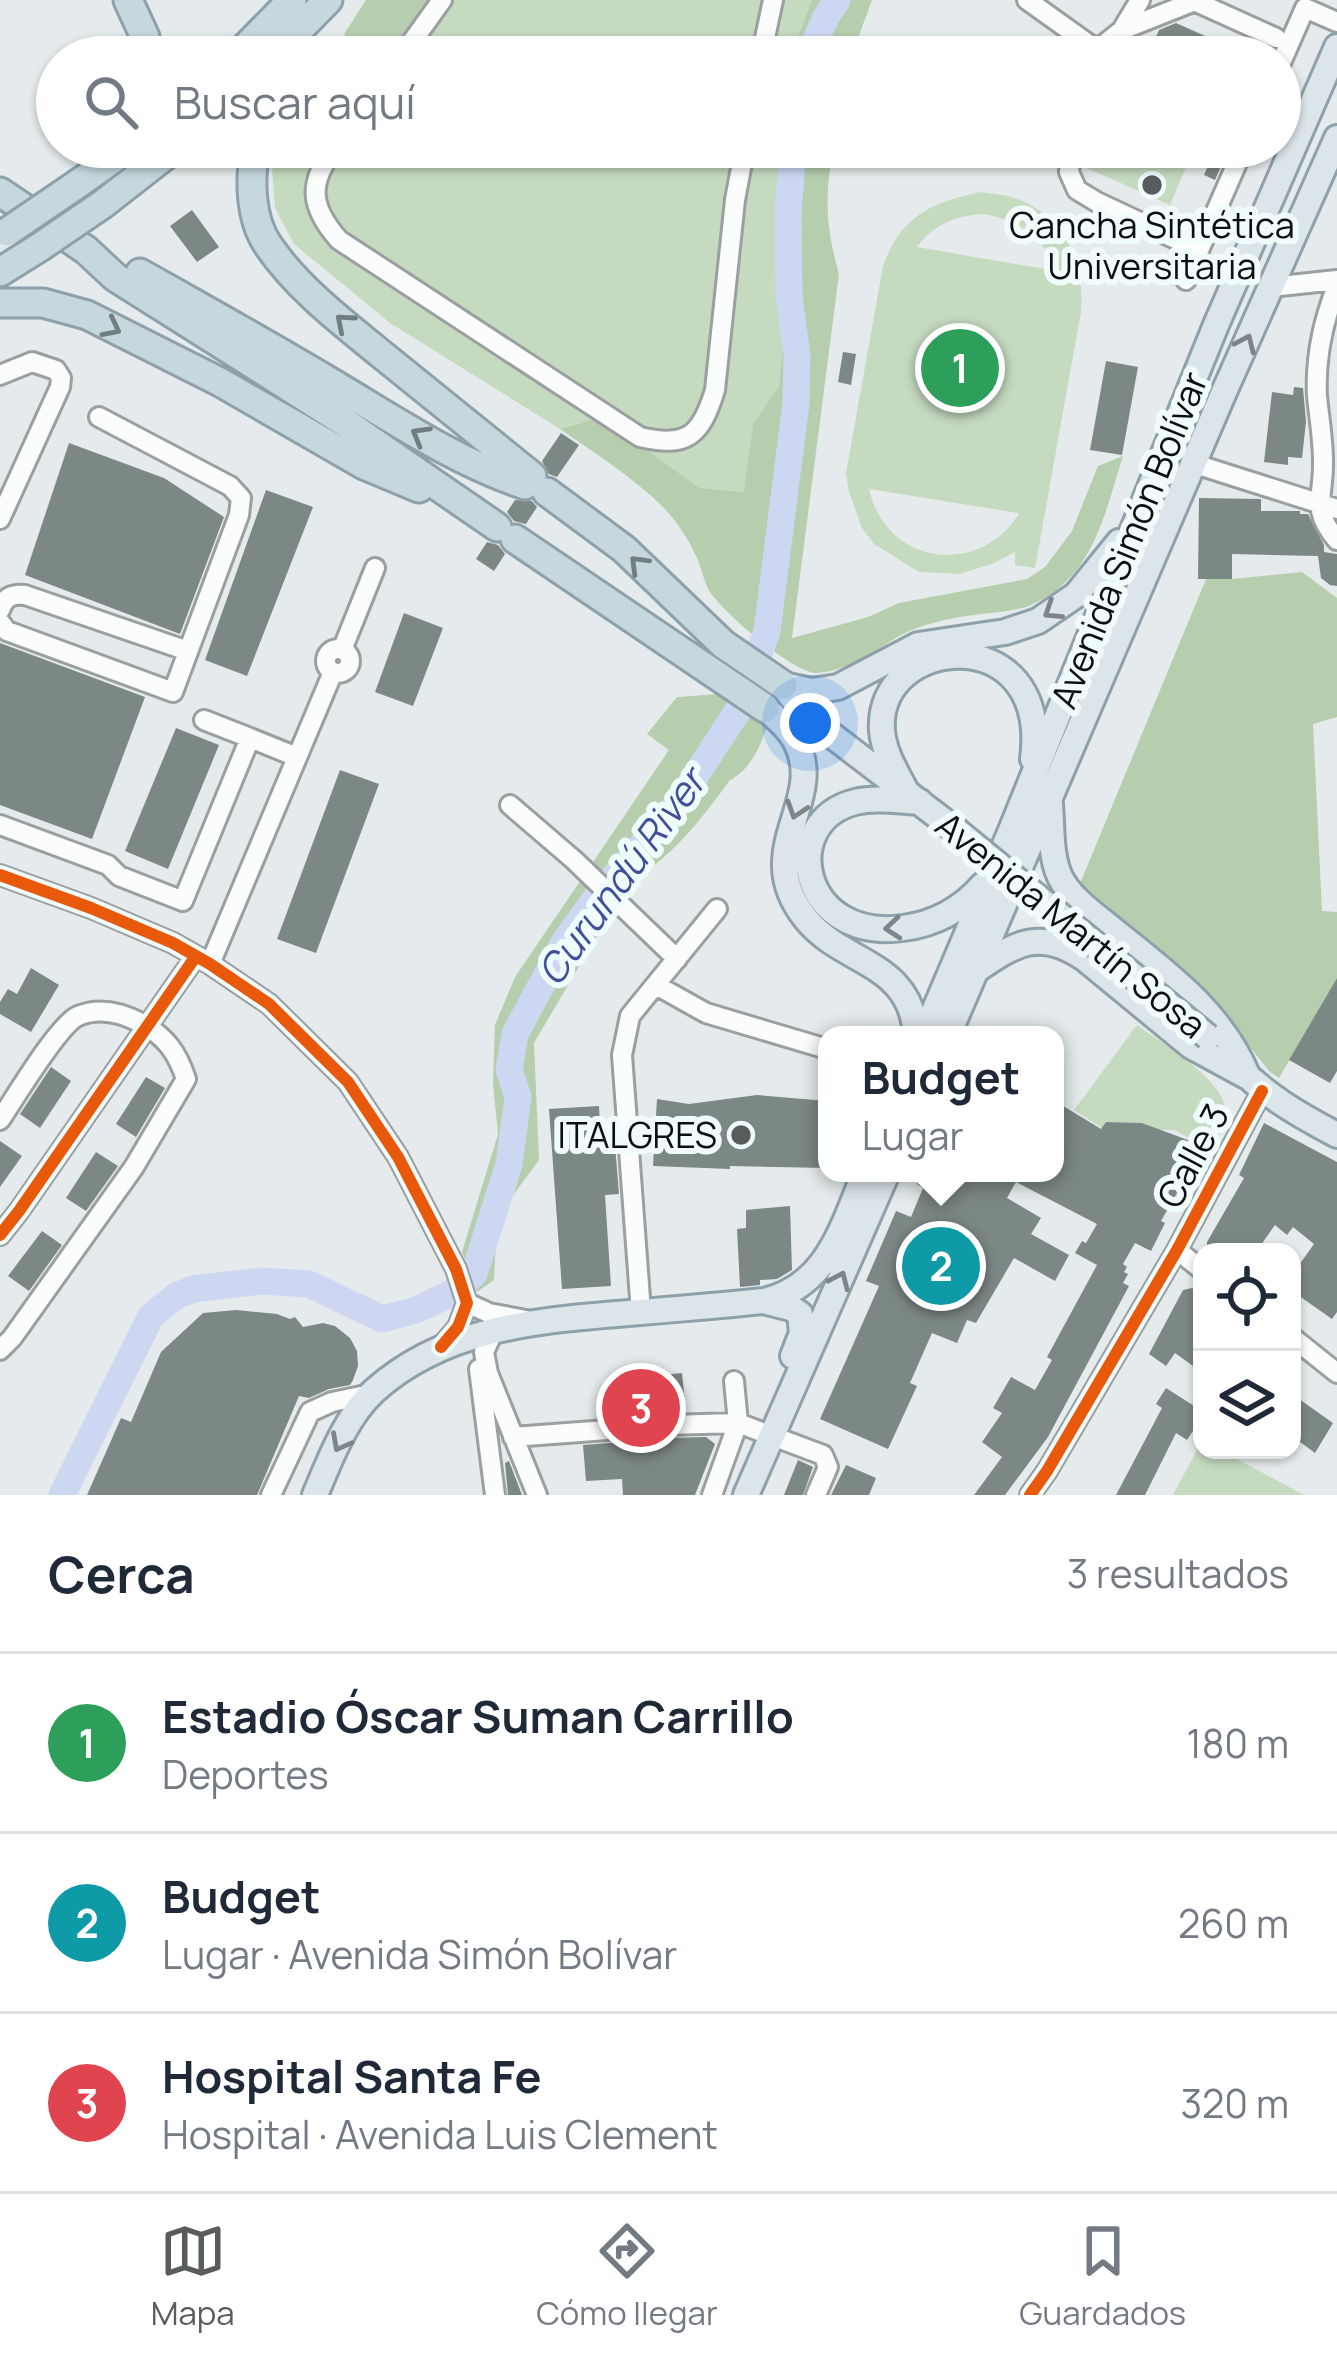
<!DOCTYPE html>
<html lang="es">
<head>
<meta charset="utf-8">
<style>
  :root { --surface:#fff; --page:#f6f6f7; --text:#1f2937; --muted:#747a83; --line:#e0e1e3; --accent:#585c5d }
  body { margin:0; font-family:Manrope,sans-serif; background:var(--page); color:var(--text) }
  .controls { position:absolute; right:36px; bottom:36px; display:grid; overflow:hidden; border-radius:24px; box-shadow:0 3px 9px #0004 }
  .controls button { width:108px; height:108px; display:grid; place-items:center; padding:0; border:0; border-bottom:3px solid var(--line); background:var(--surface); color:var(--text); font:60px sans-serif }
  .you { position:absolute; left:810px; top:723px; width:42px; height:42px; margin:-30px; border:9px solid #fff; border-radius:50%; background:#1a73e8; box-shadow:0 0 0 18px #1a73e833 }
  .badge { display:grid; place-items:center; width:78px; height:78px; border-radius:50%; background:var(--accent); color:#fff; font-size:39px; font-weight:700 }
  .pin { position:absolute; translate:-50% -50%; border:6px solid #fff; box-shadow:0 3px 12px #0006 }
  .popup { position:absolute; left:818px; top:1026px; width:246px; height:156px; box-sizing:border-box; display:grid; place-content:center; border-radius:24px; background:var(--surface); filter:drop-shadow(0 3px 9px #0005); font-size:39px; white-space:nowrap; color:var(--muted) }
  .popup b { font-size:45px; color:var(--text) }
  .popup::after { content:''; position:absolute; left:50%; top:100%; margin-left:-24px; border:24px solid transparent; border-top-color:var(--surface) }
  .list { margin:0; padding:0; list-style:none }
  h2 { display:flex; justify-content:space-between; align-items:center; height:156px; margin:0; padding:0 48px; font-size:51px }
  h2 small { font-size:39px; font-weight:400; color:var(--muted) }
  .list li { display:grid; grid-template-columns:78px 1fr auto; gap:36px; align-items:center; box-sizing:border-box; height:180px; padding:0 48px; border-top:3px solid var(--line) }
  .list b { display:block; font-size:45px; white-space:nowrap }
  .list p { margin:0; font-size:39px; white-space:nowrap; color:var(--muted) }
  .list em { font-size:39px; font-style:normal; color:var(--muted) }
  .icon { flex:none; width:66px; height:66px; fill:none; stroke:currentColor; stroke-width:2; stroke-linecap:round; stroke-linejoin:round }
  .map { position:relative; flex:none; width:1337px; height:1495px; overflow:hidden }
  .search { position:absolute; background:var(--surface); box-shadow:0 3px 9px #0004; left:36px; right:36px; top:36px; height:132px; display:flex; align-items:center; gap:30px; box-sizing:border-box; padding:0 42px; border-radius:66px; color:var(--muted); font-size:45px }
  .sheet { height:696px; background:var(--surface) }
  nav { display:flex; justify-content:space-around; align-items:center; box-sizing:border-box; height:168px; border-top:3px solid var(--line); background:var(--surface); font-size:33px; color:var(--muted) }
  nav a { display:grid; justify-items:center; gap:6px }
  nav .on { color:var(--accent) }
  .map>svg:first-child { display:block }
  .green { fill:#c6dac0; fill-rule:evenodd }
  .forest { fill:#b6ceae }
  .lines { fill:none; stroke-linecap:round; stroke-linejoin:round }
  .river { stroke:#ced7f2; stroke-width:27 }
  .building { fill:#7c8886 }
  .minor-casing { stroke:#9b9fa0; stroke-width:24 }
  .major-casing { stroke:#8ea0a9; stroke-width:30 }
  .highway-casing { stroke:#8ea0a9; stroke-width:33 }
  .minor { stroke:#fbfcfc; stroke-width:18 }
  .major { stroke:#dce5ea; stroke-width:24 }
  .highway { stroke:#c6d7de; stroke-width:27 }
  .major-bridge-casing { stroke:#8ea0a9; stroke-width:30; stroke-linecap:butt }
  .highway-bridge-casing { stroke:#8ea0a9; stroke-width:33; stroke-linecap:butt }
  .major-bridge { stroke:#dce5ea; stroke-width:24 }
  .highway-bridge { stroke:#c6d7de; stroke-width:27 }
  .cycleway-casing { stroke:#f0fbfc; stroke-width:20 }
  .cycleway { stroke:#e8590c; stroke-width:12 }
  .oneway { stroke:#727d81 }
  .oneway2 { stroke:#7e8588 }
  .poi-dot { fill:#585c5d; stroke:#f0fbfc; stroke-width:4.5 }
  .labels { text-anchor:middle; stroke-width:12; stroke-linejoin:round; paint-order:stroke }
  .poi-label { font-size:36px; fill:#0c0f10; stroke:#f0fbfc }
  .street-label { font-size:36px; fill:#0c0f10; stroke:#f0fbfc }
  .water-label { font-size:39px; font-style:italic; fill:#404f99; stroke:#f0fbfc }
</style>
</head>
<body>
<div class="map">
<svg width="1337" height="1495" viewBox="0 0 1337 1495">
  <rect width="100%" height="100%" fill="#e5ebec"/>
  <path class="green" d="M442,0H812L790,57H401Z
    M277,147H783L775,263L784,331L779,386L753,424L745,492L700,488L636,442L595,419L560,429L390,323L294,244L275,208L272,169Z
    M1090,147H1159L1189,160L1170,205L1082,166Z
    M981,192C994,194 1008,195 1020,200C1066,219 1085,264 1081,312L1035,568L1015,565V552L994,563L960,574L919,572L874,544L862,528L849,492L846,473L883,266C901,216 932,202 981,192ZM983,214C1018,219 1044,237 1056,271L917,247C934,224 955,216 983,214ZM869,489L1018,513L1019,514C978,578 886,565 869,489Z
    M1137,1025C1162,1044 1227,1080 1226,1114C1225,1130 1217,1137 1210,1150L1175,1130H1161L1142,1123L1106,1122L1102,1128L1074,1110Z
    M1202,1441V1450H1220L1304,1495H1173Z"/>
  <path class="forest" d="M366,0H442L401,57H372L344,34Z
    M812,0H872L851,57H790Z
    M783,147H833C825,199 825,223 839,274L792,638L868,617L899,603L1027,579L1045,567L1072,531L1098,466L1123,456C1104,515 1094,577 1031,605C1013,613 973,613 950,619C930,623 909,629 891,641C866,657 848,670 817,673C794,674 724,613 710,592C704,583 702,569 697,558C690,541 675,519 662,506C631,476 595,453 560,429L595,419L636,442L700,488L744,492L753,424L779,386L784,331L775,263Z
    M1302,572L1337,598V717L1313,724L1322,911L1337,912V978L1279,1078L1270,1072L1199,984L1079,886L1206,579H1232Z
    M719,694L767,724C762,745 750,770 730,780C699,822 673,857 628,883L534,1043L539,1160L497,1217L494,1280L477,1292L462,1252L498,1134L493,1084L495,1025L515,977L669,750L647,734L677,697Z"/>
  <g class="lines">
    <path class="river" d="M808,57L826,17L837,0
      M62,1495L151,1316L176,1296L193,1289L261,1281L309,1284L382,1319L416,1310L450,1294L474,1274L509,1164L518,1097L509,1070L515,1034L565,941L597,897L675,807L739,709L767,631L796,403L797,356L789,296L788,212L793,147"/>
  </g>
  <path class="building" d="M1176,23L1241,52L1246,39L1272,51L1269,57H1147L1159,30Z
    M1169,147H1229L1215,180L1204,175L1209,164Z
    M192,210L219,247L197,262L170,226Z
    M843,352L856,354L851,385L838,382Z
    M1106,361L1138,367L1122,455L1090,450Z
    M1294,387L1303,388L1306,422L1302,458L1288,457V465L1264,462L1272,392L1293,395Z
    M561,433L579,445L557,477L549,474L542,461Z
    M69,443L164,478L224,517L180,634L25,575Z
    M266,490L313,507L247,676L205,660Z
    M1199,498L1261,499V511H1300V514H1308L1324,545V552L1337,554V586L1330,585L1321,578L1318,556L1232,554V579H1198Z
    M515,500L532,501L537,507L526,524L514,521L507,512Z
    M487,542L498,545L505,554L494,571L476,559Z
    M404,613L443,628L413,706L375,692Z
    M0,643L145,697L92,839L0,805Z
    M176,728L219,745L168,869L125,851Z
    M340,770L379,784L316,953L277,939Z
    M31,968L59,985L31,1032L0,1014V1002L8,989L17,994Z
    M1337,978V1071L1330,1083L1289,1060Z
    M51,1067L71,1081L40,1128L20,1114Z
    M146,1077L165,1088L136,1137L116,1124Z
    M757,1095L827,1101V1168L730,1166V1169L653,1166L657,1099L689,1104Z
    M1055,1101L1101,1129L1106,1122L1142,1123L1204,1146L1161,1221L1165,1223L1151,1251L1135,1243L1123,1264L1127,1267L1124,1272L1128,1274L1123,1283L1129,1286L1048,1437L1005,1495H974L1002,1457L982,1442L1002,1413L993,1408L1011,1377L1035,1390L1052,1360L1047,1357L1097,1265L1075,1253L1082,1241L1086,1243L1097,1224L1016,1182L1007,1198L1041,1218L1031,1234L1069,1255L1055,1281L1014,1258L976,1323L967,1320L957,1343L932,1333L910,1383L917,1386L888,1449L820,1419L879,1286L866,1281L896,1211L911,1217L923,1188L917,1184L922,1173H1055Z
    M599,1106L601,1146L615,1145L619,1194L605,1195L611,1286L562,1289L549,1109Z
    M1264,1123L1337,1162V1312L1332,1319L1292,1291V1275L1314,1244L1293,1227L1287,1235L1275,1225L1256,1252H1212L1207,1248V1242L1244,1178L1239,1175Z
    M0,1141L22,1156L0,1187Z
    M96,1152L118,1166L86,1211L66,1198Z
    M790,1206L792,1270L777,1279L760,1280V1285L740,1287L737,1229L746,1228V1210Z
    M42,1231L62,1245L29,1291L8,1276Z
    M1192,1288L1202,1295V1353L1193,1366L1175,1353L1166,1366L1149,1354L1183,1290Z
    M236,1310L277,1314L290,1319L295,1317L303,1327L323,1323L335,1326L350,1338L357,1351L358,1366L353,1380L350,1385L329,1389L309,1398L299,1396L257,1495H87L121,1418L131,1422L161,1352L203,1313Z
    M682,1373L686,1411L665,1412L656,1417L646,1414L645,1406L664,1404L662,1375Z
    M1166,1388L1202,1411V1417L1187,1440L1176,1433L1145,1495H1116L1162,1408L1156,1404Z
    M1292,1394L1333,1423L1315,1453L1292,1436Z
    M658,1435L667,1438L706,1437L715,1444L695,1495H623L622,1479L586,1481L583,1445L648,1440Z
    M798,1460L813,1467L803,1495H784Z
    M509,1461L522,1495H508L505,1463Z
    M846,1465L876,1478L869,1495H831Z"/>
  <g class="lines">
    <defs>
      <path id="minor" d="M1027,0L1097,50
        M1192,0L1276,38
        M1122,30L1195,1
        M401,57L442,0
        M761,57L773,0
        M1095,57L1097,50L1122,30L1140,0
        M1280,65L1305,8L1337,22
        M335,147C308,183 309,206 339,240L640,437C687,448 701,436 715,390L735,200L745,147
        M1072,147L1069,172L1077,190L1097,202L1199,250
        M1186,280L1244,147
        M1337,286C1323,321 1315,357 1317,396C1319,417 1323,439 1323,461C1324,496 1310,509 1337,540
        M1271,287L1337,280
        M0,375L32,362L56,370L61,378L60,387L0,519
        M1195,464L1337,509
        M0,610C5,597 11,594 25,595L188,651
        M0,622L7,631L173,692L239,515L241,498L230,486L99,417
        M326 661a12 12 0 1 1 24 0a12 12 0 1 1-24 0Z
        M342,650L375,568
        M204,720L250,738
        M510,805L574,860L677,959
        M0,825L108,865L119,876L183,901L250,738L297,757
        M0,875L91,908L173,943L210,964L269,1004L348,1082L398,1157L456,1269L467,1303L458,1327L441,1347
        M210,964L333,672
        M656,985L706,1013L827,1049
        M0,1120C15,1098 58,1025 78,1016C99,1007 122,1013 141,1023C166,1037 177,1052 186,1079L134,1167L12,1338L0,1350
        M0,1235L19,1211L196,956
        M1177,1250L1202,1270
        M467,1303L489,1313L526,1320
        M641,1312L622,1055L630,1016L717,909
        M494,1330L484,1352L488,1373L537,1495
        M1292,1337L1337,1373
        M479,1369L495,1495
        M667,1425L738,1423L823,1455L828,1467L816,1495
        M513,1437L647,1427
        M271,1495L310,1412L332,1402L371,1394
        M712,1495L738,1423L734,1381
        M1030,1495L1047,1471L1177,1250L1262,1091"/>
      <path id="major" d="M783,685L811,691L838,687L918,645L1005,632L1038,621L1076,595L1119,542
        M783,685L804,714L957,831
        M765,708C777,719 789,728 796,742C827,802 750,850 806,919C843,965 911,961 916,1035
        M906,791C896,772 884,753 882,731C875,634 1051,618 1033,759
        M920,802C899,801 876,797 855,802C777,822 800,942 903,928C935,924 961,910 983,885
        M1050,804C1052,829 1050,855 1060,877C1071,899 1094,914 1112,929C1166,973 1221,1011 1248,1077
        M978,969C1017,942 1041,929 1084,958L1191,1046L1248,1077
        M924,1035L1012,828L1216,325L1337,47
        M948,1035L1224,392L1337,138
        M1236,1065C1266,1096 1299,1115 1337,1135
        M767,1302L791,1308L800,1314L802,1333L793,1356
        M315,1495C330,1460 345,1418 374,1391C442,1330 530,1321 617,1314C666,1310 715,1306 764,1301C828,1286 842,1227 865,1173
        M746,1495L887,1173"/>
      <path id="highway" d="M128,0L145,37L147,57
        M236,57L292,0
        M272,57L328,0
        M256,147C249,177 250,219 268,245C297,288 342,322 381,354C431,395 482,435 532,476
        M79,183L130,147
        M0,192L86,250L115,277L346,423L497,527
        M103,204L176,147
        M0,272L40,247
        M140,273C202,308 265,343 327,380C391,418 454,461 525,485
        M0,303H43L87,315L220,382L364,465L419,488
        M547,492L624,549L723,644L783,685
        M515,539L765,708"/>
    </defs>
    <use href="#minor" class="minor-casing"/>
    <use href="#major" class="major-casing"/>
    <use href="#highway" class="highway-casing"/>
    <use href="#minor" class="minor"/>
    <use href="#major" class="major"/>
    <use href="#highway" class="highway"/>
    <defs>
      <path id="major-bridge" d="M957,831L1208,1037"/>
      <path id="highway-bridge" d="M7,232L79,183
        M40,247L103,204"/>
    </defs>
    <use href="#major-bridge" class="major-bridge-casing"/>
    <use href="#highway-bridge" class="highway-bridge-casing"/>
    <use href="#major-bridge" class="major-bridge"/>
    <use href="#highway-bridge" class="highway-bridge"/>
    <defs>
      <path id="cycleway" d="M0,875L91,908L173,943L210,964L269,1004L348,1082L398,1157L456,1269L467,1303L458,1327L441,1347
        M0,1235L19,1211L196,956
        M1030,1495L1047,1471L1177,1250L1262,1091"/>
    </defs>
    <use href="#cycleway" class="cycleway-casing"/>
    <use href="#cycleway" class="cycleway"/>
  </g>
  <defs><path id="oneway-chevron" d="M-2-3.5L2.5 0L-2 3.5" fill="none" stroke-width="1.6" stroke-linecap="round" stroke-linejoin="round" transform="scale(3)"/></defs>
  <g class="oneway">
    <use href="#oneway-chevron" transform="translate(344 322) rotate(-139)"/>
    <use href="#oneway-chevron" transform="translate(112 328) rotate(27)"/>
    <use href="#oneway-chevron" transform="translate(420 435) rotate(-150)"/>
    <use href="#oneway-chevron" transform="translate(638 564) rotate(-135)"/>
  </g>
  <g class="oneway2">
    <use href="#oneway-chevron" transform="translate(1246 343) rotate(-66)"/>
    <use href="#oneway-chevron" transform="translate(1052 611) rotate(147)"/>
    <use href="#oneway-chevron" transform="translate(796 810) rotate(108)"/>
    <use href="#oneway-chevron" transform="translate(893 928) rotate(175)"/>
    <use href="#oneway-chevron" transform="translate(840 1280) rotate(-66)"/>
    <use href="#oneway-chevron" transform="translate(340 1443) rotate(118)"/>
  </g>
  <g class="poi-dot">
    <circle cx="1152" cy="185" r="12"/>
    <circle cx="741" cy="1135" r="12"/>
  </g>
  <g class="labels">
    <g class="poi-label">
      <text x="1152" y="238">Cancha Sintética<tspan x="1152" dy="41">Universitaria</tspan></text>
      <text x="717" y="1148" text-anchor="end">ITALGRES</text>
    </g>
    <g class="street-label">
      <text transform="translate(1129 540) rotate(-68)" y="13">Avenida Simón Bolívar</text>
      <text transform="translate(1071 925) rotate(39)" y="13">Avenida Martín Sosa</text>
      <text transform="translate(1193 1156) rotate(-62)" y="13">Calle 3</text>
    </g>
    <g class="water-label">
      <text transform="translate(621 877) rotate(-54)" y="14">Curundú River</text>
    </g>
  </g>
</svg>
<div class="controls">
<button><svg class="icon" aria-label="locate" viewBox="0 0 24 24"><circle cx="12" cy="12" r="6"/><path d="M12 2v4M12 18v4M2 12h4M18 12h4"/></svg></button>
<button><svg class="icon" aria-label="layers" viewBox="0 0 24 24"><path d="M12 4l9 5-9 5-9-5zM3 14l9 5 9-5"/></svg></button>
</div>
<div class="you"></div>
<div class="pin badge" style="left:960px;top:368px;background:#2e9e5b">1</div>
<div class="pin badge" style="left:941px;top:1266px;background:#0f9aa8">2</div>
<div class="popup"><b>Budget</b>Lugar</div>
<div class="pin badge" style="left:641px;top:1408px;background:#e0444e">3</div>
<div class="search"><svg class="icon" aria-label="search" viewBox="0 0 24 24"><circle cx="10" cy="10" r="6"/><path d="M15 15l6 6"/></svg>Buscar aquí</div>
</div>
<section class="sheet">
<h2>Cerca<small>3 resultados</small></h2>
<ul class="list">
<li><span class="badge" style="background:#2e9e5b">1</span><div><b>Estadio Óscar Suman Carrillo</b><p>Deportes</p></div><em>180 m</em></li>
<li><span class="badge" style="background:#0f9aa8">2</span><div><b>Budget</b><p>Lugar · Avenida Simón Bolívar</p></div><em>260 m</em></li>
<li><span class="badge" style="background:#e0444e">3</span><div><b>Hospital Santa Fe</b><p>Hospital · Avenida Luis Clement</p></div><em>320 m</em></li>
</ul>
</section>
<nav>
<a class="on"><svg class="icon" aria-label="map" viewBox="0 0 24 24"><path d="M3 6l6-2 6 2 6-2v14l-6 2-6-2-6 2zM9 4v14M15 6v14"/></svg>Mapa</a>
<a><svg class="icon" aria-label="directions" viewBox="0 0 24 24"><path d="M12 3l9 9-9 9-9-9zM9 14v-3h6M13 9l2 2-2 2"/></svg>Cómo llegar</a>
<a><svg class="icon" aria-label="saved" viewBox="0 0 24 24"><path d="M7 4h10v16l-5-4-5 4z"/></svg>Guardados</a>
</nav>
</body>
</html>
